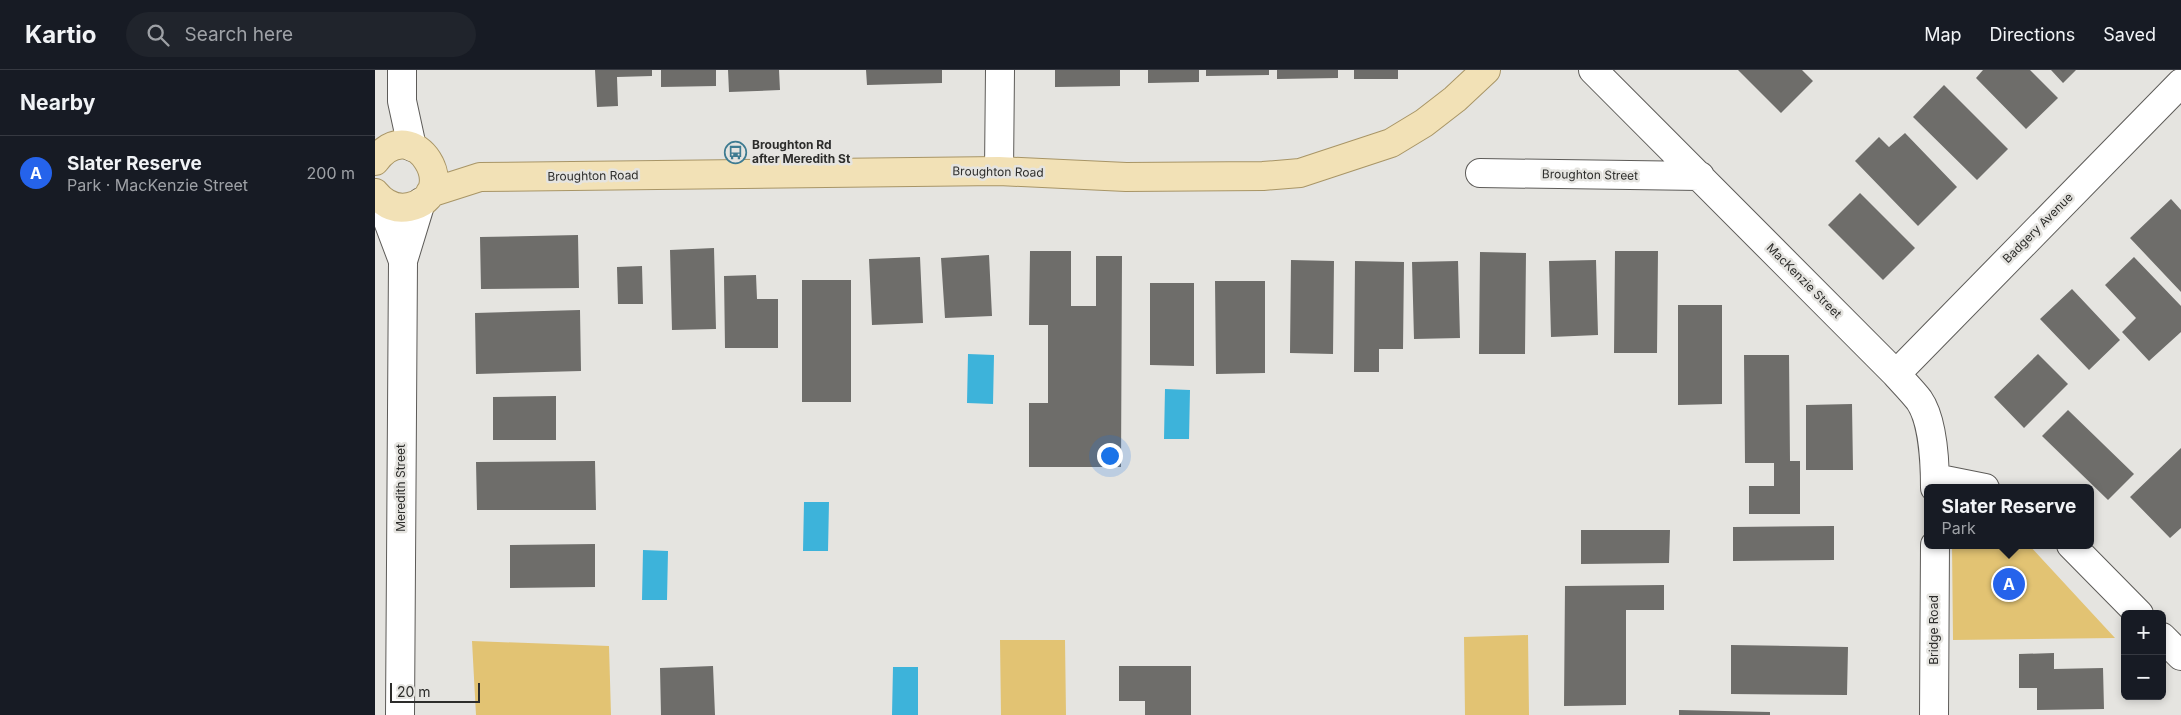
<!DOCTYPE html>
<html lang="en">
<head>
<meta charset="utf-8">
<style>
  :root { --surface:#171b24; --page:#20242c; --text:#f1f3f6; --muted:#9ea1a6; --line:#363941; --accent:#2563eb }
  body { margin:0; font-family:Inter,sans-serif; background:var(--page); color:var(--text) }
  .controls { position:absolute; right:15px; bottom:15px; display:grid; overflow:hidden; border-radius:8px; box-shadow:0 2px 8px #0003 }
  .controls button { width:45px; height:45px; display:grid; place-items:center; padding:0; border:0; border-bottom:1px solid var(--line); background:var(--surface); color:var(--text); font:25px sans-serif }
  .scale { position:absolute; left:15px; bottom:12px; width:90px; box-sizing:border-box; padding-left:5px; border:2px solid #2d2d2b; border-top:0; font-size:14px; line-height:18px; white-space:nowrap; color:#2d2d2b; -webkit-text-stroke:4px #e5e4e0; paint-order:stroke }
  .you { position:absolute; left:734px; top:385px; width:18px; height:18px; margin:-12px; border:4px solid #fff; border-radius:50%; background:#1a73e8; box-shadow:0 0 0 8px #1a73e833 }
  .badge { display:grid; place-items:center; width:32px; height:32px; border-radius:50%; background:var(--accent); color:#fff; font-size:16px; font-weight:700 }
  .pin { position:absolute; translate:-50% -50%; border:2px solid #fff; box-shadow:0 1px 5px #0006 }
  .popup { position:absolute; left:1549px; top:414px; width:170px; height:65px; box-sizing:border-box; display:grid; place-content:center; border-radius:8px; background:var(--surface); filter:drop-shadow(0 1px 4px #0005); font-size:16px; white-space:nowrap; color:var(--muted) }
  .popup b { font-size:19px; color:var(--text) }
  .popup::after { content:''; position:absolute; left:50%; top:100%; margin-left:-10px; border:10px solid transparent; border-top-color:var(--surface) }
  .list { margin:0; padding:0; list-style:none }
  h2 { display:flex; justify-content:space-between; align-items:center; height:65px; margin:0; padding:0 20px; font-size:21px }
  h2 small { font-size:16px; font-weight:400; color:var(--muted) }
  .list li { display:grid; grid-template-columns:32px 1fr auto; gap:15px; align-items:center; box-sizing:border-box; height:75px; padding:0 20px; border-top:1px solid var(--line) }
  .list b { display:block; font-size:19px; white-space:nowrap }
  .list p { margin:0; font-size:16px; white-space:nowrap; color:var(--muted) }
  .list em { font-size:16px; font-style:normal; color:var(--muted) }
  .icon { flex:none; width:28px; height:28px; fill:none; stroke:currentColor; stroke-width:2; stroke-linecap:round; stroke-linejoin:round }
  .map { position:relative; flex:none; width:1806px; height:645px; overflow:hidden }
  header { display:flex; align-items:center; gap:30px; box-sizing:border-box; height:70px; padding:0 25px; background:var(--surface); border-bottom:1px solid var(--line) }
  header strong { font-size:24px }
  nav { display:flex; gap:28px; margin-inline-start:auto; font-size:18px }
  .search { width:350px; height:45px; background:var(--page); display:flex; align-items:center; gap:12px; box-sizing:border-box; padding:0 18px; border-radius:28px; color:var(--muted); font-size:19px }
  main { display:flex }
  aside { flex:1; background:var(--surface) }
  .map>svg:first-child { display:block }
  .green { fill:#e2c373 }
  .water { fill:#3db3da }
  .building { fill:#6e6d6a }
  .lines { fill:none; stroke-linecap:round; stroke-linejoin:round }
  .minor-casing { stroke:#5d5b58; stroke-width:30 }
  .major-casing { stroke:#a89566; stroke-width:30 }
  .minor { stroke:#fff; stroke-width:28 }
  .major { stroke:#f2e1b6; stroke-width:28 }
  .labels { text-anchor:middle; stroke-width:5; stroke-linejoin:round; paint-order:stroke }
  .poi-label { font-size:12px; font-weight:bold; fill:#2d2d2b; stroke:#e5e4e0; text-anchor:start }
  .street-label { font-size:12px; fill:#2d2d2b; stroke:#e5e4e0 }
</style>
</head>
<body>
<header>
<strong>Kartio</strong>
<div class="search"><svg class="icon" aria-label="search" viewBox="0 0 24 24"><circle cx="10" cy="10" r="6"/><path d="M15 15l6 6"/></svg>Search here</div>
<nav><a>Map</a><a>Directions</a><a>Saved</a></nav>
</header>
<main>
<aside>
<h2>Nearby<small></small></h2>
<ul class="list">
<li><span class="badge">A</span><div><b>Slater Reserve</b><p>Park · MacKenzie Street</p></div><em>200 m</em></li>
</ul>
</aside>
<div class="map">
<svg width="1806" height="645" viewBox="0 0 1806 645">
  <rect width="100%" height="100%" fill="#e5e4e0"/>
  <path class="green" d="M1577,475H1654L1740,568L1578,570Z
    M1153,565L1154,645H1090L1089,567Z
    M625,570H690L691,645H626Z
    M97,571L234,576L236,645H101Z"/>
  <path class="water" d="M593,284L619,285L618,334L592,333Z
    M790,319L815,320L814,369H789Z
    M429,432H454L453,481H428Z
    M268,480L293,481L292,530H267Z
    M518,597H543V645H517Z"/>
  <path class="building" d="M220,0H277V6L242,7L243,36L222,37Z
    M286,0H341V16L286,17Z
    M353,0H404L405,20L354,22Z
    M491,0H567V13L492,15Z
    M680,0H745V16L680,17Z
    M773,0H824V12L773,13Z
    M831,0H894V5L831,6Z
    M902,0H963V8L902,9Z
    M979,0H1023V9H979Z
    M1363,0H1427L1438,11L1406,43Z
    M1608,0H1655L1683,28L1651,59L1601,8Z
    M1676,0H1701L1688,13Z
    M1569,15L1633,79L1602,110L1538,47Z
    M1530,63L1582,117L1543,156L1480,91L1504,67L1514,77Z
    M1485,123L1540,178L1508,210L1453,155Z
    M1796,129L1806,140V222L1755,168Z
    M203,165L204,218L106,219L105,167Z
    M339,178L341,259L297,260L295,180Z
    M655,181H696V236H721V186H747L746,397H654V333H673V255H654Z
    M1240,181H1283L1282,283H1239Z
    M1105,182L1151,183L1150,284H1104Z
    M614,185L617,246L570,248L566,188Z
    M545,187L548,253L497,255L494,189Z
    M1759,187L1806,236V262L1774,291L1747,262L1761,248L1730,215Z
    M916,190L959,191L958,284L915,283Z
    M1221,190L1223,265L1176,267L1174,191Z
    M980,191L1029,192L1028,279H1004V302H979Z
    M1083,191L1085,268L1039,269L1037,192Z
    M267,196L268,234H243L242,197Z
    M381,205L382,229H403V278H350L349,206Z
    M427,210H476V332H427Z
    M840,211H890V303L841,304Z
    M775,213H819V296L775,295Z
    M1697,219L1745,270L1714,300L1665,249Z
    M1303,235H1347V334L1303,335Z
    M205,240L206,301L101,304L100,243Z
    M1663,284L1693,314L1649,358L1619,327Z
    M1369,285H1414L1415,391H1425V444H1374V416H1399V393H1370Z
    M181,326V370H118V327Z
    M1477,334L1478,400H1431V335Z
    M1693,340L1759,404L1733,430L1667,366Z
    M1806,378V458L1795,468L1755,427Z
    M220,391L221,440H102L101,392Z
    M1459,456V490L1358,491V457Z
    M1206,460H1295L1294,493L1206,494Z
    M220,474V517L135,518V475Z
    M1289,515V540H1251V635L1189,636L1190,516Z
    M1356,575L1473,577L1472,625L1356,624Z
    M1679,583V599L1728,598L1729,639L1662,640V618H1644V584Z
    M338,596L340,645H286L285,598Z
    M744,596H816V645H770V631H744Z
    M1304,640L1395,642V645H1304Z"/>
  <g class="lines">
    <defs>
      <path id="minor" d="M27,0V31L37,77
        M1218,0L1521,304C1528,312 1537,321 1544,330C1558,350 1560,393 1560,418
        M624,101L625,0
        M1105,103L1325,106
        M5,130L28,191
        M1521,304L1806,13
        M1560,408L1610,418
        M1696,475L1764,544
        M1787,567L1806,586
        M25,645L28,191L46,132
        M1559,645L1560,475"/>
      <path id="major" d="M0,91C39,39 90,126 34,137C20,140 9,134 0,123
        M55,123L105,107L624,101L751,107L888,106L925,103L1016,73L1049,53L1080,29L1111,0"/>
    </defs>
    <use href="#minor" class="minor-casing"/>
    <use href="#major" class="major-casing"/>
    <use href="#minor" class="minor"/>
    <use href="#major" class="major"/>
  </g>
  <defs>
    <symbol id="bus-ring" viewBox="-11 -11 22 22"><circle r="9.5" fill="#e5e4e0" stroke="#3e7b91" stroke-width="1.5"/><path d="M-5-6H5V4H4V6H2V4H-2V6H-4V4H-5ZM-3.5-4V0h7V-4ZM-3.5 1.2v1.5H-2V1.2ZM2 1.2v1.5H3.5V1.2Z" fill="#3e7b91"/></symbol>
  </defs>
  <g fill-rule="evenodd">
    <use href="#bus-ring" x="348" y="70" width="25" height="25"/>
  </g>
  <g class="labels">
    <g class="poi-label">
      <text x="377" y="79">Broughton Rd<tspan x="377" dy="14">after Meredith St</tspan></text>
    </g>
    <g class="street-label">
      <text transform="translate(623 102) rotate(1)" y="4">Broughton Road</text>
      <text transform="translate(1215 105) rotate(1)" y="4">Broughton Street</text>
      <text transform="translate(218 106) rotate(-1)" y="4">Broughton Road</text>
      <text transform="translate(1663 158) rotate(-45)" y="4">Badgery Avenue</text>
      <text transform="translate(1429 211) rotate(45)" y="4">MacKenzie Street</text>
      <text transform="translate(26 418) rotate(-90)" y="4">Meredith Street</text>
      <text transform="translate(1559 560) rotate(-90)" y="4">Bridge Road</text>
    </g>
  </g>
</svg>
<div class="controls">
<button>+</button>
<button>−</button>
</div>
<div class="scale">20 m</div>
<div class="you"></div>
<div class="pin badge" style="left:1634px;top:514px">A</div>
<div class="popup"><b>Slater Reserve</b>Park</div>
</div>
</main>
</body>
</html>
